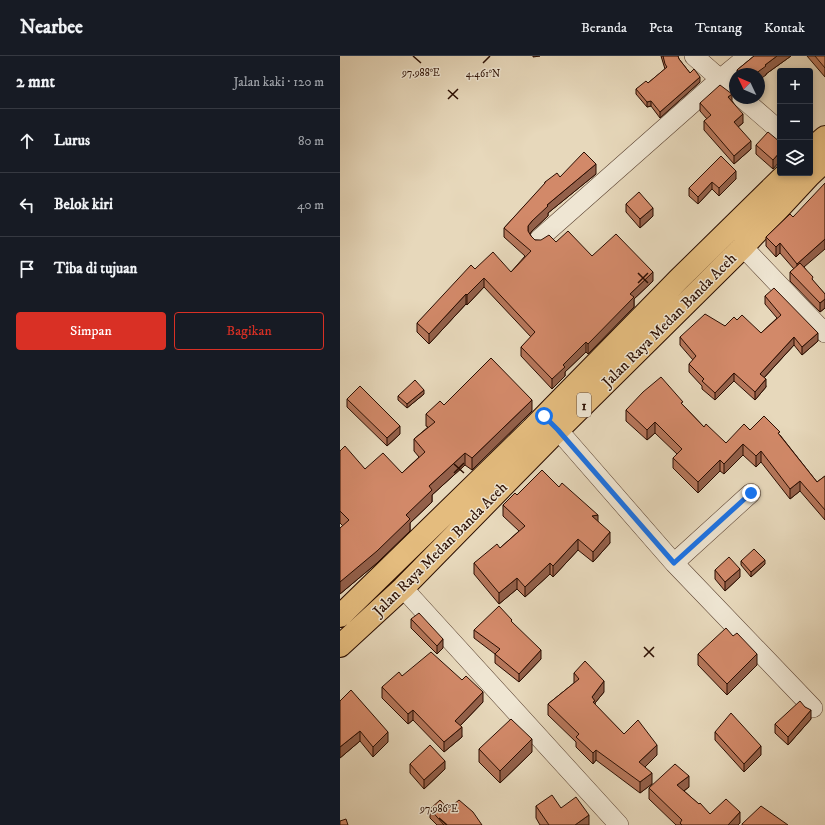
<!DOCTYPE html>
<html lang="id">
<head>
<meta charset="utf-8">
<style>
  :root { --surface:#171b24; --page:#20242c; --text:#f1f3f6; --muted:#9ea1a6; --line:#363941; --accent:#d93025 }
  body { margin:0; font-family:"IM FELL DW Pica",serif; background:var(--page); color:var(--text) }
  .controls { position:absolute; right:12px; top:12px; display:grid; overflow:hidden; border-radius:4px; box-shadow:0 2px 6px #0003 }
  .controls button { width:36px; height:36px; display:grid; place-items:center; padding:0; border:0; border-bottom:1px solid var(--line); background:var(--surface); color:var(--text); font:20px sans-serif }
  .compass { position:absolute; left:389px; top:12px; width:36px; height:36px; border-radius:50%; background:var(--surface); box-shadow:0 2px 6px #0003; rotate:314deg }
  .stop { position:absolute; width:12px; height:12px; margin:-9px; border:3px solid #1a73e8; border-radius:50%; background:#fff }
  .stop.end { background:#1a73e8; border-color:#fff; box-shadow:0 1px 4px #0008 }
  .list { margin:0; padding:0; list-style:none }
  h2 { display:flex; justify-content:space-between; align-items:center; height:52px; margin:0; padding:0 16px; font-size:17px }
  h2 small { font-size:13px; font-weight:400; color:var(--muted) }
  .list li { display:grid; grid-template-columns:26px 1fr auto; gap:12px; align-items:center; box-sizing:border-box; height:64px; padding:0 16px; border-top:1px solid var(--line) }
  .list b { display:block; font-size:15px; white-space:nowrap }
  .list em { font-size:13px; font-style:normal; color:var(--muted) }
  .actions { display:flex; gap:8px; padding:12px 16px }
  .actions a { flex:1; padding:9px 0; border:1px solid var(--accent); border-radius:4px; text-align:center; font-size:14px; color:var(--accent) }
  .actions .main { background:var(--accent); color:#fff }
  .icon { flex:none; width:22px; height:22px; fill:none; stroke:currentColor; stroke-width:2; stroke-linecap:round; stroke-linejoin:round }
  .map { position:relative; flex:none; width:485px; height:769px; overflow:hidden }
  header { display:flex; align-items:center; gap:24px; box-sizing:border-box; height:56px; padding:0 20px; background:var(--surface); border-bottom:1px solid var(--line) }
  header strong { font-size:19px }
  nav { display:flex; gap:22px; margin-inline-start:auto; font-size:14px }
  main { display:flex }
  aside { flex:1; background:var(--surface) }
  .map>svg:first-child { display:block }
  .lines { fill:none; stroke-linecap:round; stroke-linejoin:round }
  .street-casing { stroke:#594030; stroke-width:20 }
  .highway-casing { stroke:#2a0d01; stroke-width:24 }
  .street { stroke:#efe6d3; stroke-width:19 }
  .highway { stroke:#e4bc7e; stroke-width:22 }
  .wall { fill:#b5765a; stroke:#2a0d01 }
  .shaded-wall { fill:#93604a; stroke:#2a0d01 }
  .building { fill:#d28969; stroke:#2a0d01 }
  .route { stroke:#1a73e8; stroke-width:5 }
  .ticks { fill:none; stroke:#2a0d01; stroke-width:1.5 }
  .labels { text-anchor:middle; stroke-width:3; stroke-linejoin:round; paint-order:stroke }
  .shield { fill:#efe6d3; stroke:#654e40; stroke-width:1 }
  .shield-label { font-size:14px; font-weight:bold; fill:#2a0d01 }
  .street-label { font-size:15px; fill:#2a0d01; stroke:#efe6d3 }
  .ticks-label { font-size:10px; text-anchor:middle; fill:#2a0d01; stroke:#efe6d3; stroke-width:3; stroke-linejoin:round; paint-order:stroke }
</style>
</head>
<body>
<header>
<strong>Nearbee</strong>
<nav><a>Beranda</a><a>Peta</a><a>Tentang</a><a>Kontak</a></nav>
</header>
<main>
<aside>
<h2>2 mnt<small>Jalan kaki · 120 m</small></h2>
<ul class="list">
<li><svg class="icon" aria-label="ahead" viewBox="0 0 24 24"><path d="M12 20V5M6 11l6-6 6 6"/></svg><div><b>Lurus</b></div><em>80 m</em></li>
<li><svg class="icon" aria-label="left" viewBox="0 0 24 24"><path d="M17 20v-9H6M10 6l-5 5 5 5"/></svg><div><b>Belok kiri</b></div><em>40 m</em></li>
<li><svg class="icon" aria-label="arrive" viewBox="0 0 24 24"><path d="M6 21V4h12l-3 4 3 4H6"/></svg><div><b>Tiba di tujuan</b></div></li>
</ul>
<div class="actions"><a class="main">Simpan</a><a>Bagikan</a></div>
</aside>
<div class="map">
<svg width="485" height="769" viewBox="0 0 485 769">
  <rect width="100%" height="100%" fill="#e7d8bb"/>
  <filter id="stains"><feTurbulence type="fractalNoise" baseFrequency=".005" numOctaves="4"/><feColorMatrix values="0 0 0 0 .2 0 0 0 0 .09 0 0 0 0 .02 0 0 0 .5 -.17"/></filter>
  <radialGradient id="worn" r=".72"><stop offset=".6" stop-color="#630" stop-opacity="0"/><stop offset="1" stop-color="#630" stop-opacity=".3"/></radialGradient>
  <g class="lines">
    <defs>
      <path id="street" d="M354,0L395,36
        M402,42L440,75
        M199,183L380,23L408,0
        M403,191L485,277
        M208,363L218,374L334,507L473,652
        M334,507L411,437
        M63,532L279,769"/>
      <path id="highway" d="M470,94L485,81
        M0,560L192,373L339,223L447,117
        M0,590L63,532L212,380L403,191L469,120L485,105"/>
    </defs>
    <use href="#street" class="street-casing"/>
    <use href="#highway" class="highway-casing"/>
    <use href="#street" class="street"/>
    <use href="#highway" class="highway"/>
  </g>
  <path class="wall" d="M321,0H338L339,3L350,17L360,26L320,62L311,50L307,51L296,38V33L308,27L325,13Z
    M414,0H451L426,18V19L419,18H397V14Z
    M467,0H485V21Z
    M392,45L403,67L398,71L411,93L394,108L364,74V65L367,63L360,55V47Z
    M440,86L433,113L416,98V89Z
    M381,100L396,123L379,140L372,133L358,148L349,140V132Z
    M256,118L208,157V160L192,175L190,178L191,180L195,184L216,186L313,225L294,243V251L248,298L246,296L225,316V320L212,333L181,300V291L191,281L144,231L127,249L126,248L89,288L77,276V267L135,213L171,216L185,200L164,181V172L205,128V126L220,121Z
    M286,148L313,160L300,172L286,156Z
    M450,158L464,211L473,225L485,238V252L480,256L450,225V216L454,213L440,197L436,201L426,190V181Z
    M425,240L478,285L462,299L454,289L424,322L426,331L415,344L394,325L375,344L362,333V330L349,316V308L353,304L340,289V281L385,270L397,264L421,277L437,262L425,248Z
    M84,338L67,352L58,344V340Z
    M7,343L60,378L47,390L7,351Z
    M104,349L192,355L132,414L125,409L92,439V446L70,467V475L37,507L0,538V472L3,470L0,467V395L25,413L62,417L79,401L74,395V383L88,371L86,370V358Z
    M343,349L364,371L386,387L410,374L440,379L477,426L485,420V464L460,435L450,443L421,406L416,411L403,399L384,418L380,415L358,437L333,412V402L337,398L315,377L307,384L286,365V354Z
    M219,431L258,465L270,487L253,506L238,494L213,521L210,518L185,541L177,533L159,548L134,518V507L160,492L179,475L163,460V449L177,439Z
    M401,505L425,508L411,521L401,509Z
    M375,514L400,521L385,535L375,523Z
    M71,563L103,592L97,598L71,572Z
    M172,567L201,603L179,626L155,607V598L134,582V574Z
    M358,598L417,609L387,639L358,609Z
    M234,617L264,636L255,647V649L284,678L317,699L305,711L312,728L300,737L256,704L253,708L236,691V686L208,659V648L234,627Z
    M62,620L143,646L120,670L122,681L104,696L73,664L68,668L42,642V631Z
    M0,645L48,686L33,701L20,685L0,702Z
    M465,651L471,663L448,689L435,677V668Z
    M375,676L421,699L404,716L375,684Z
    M139,693L192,696L160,727L139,706Z
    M70,708L105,713L84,733L70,717Z
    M349,731L344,735L370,758L400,767L398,769H336L309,743V732Z
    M196,750L221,752L249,769H200L196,762Z
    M90,753H108L142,769H97L90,762Z"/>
  <path class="shaded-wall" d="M193,0H200L193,1Z
    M437,0H451L426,18V19L419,24V18H415L425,9Z
    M360,21V26L320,62V56Z
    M392,38V46L388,41Z
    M311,45V50L307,51V46Z
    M403,58V67L394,74V66Z
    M411,85V93L394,108V100Z
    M440,96V105L433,113V104Z
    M256,108V118L208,157V160L192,175L188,180V185V170L192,165L207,149Z
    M396,115V123L379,140V132Z
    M372,126V133L358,148V141Z
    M313,152V160L300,172V163Z
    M485,183V193L457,217V208Z
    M440,187V197L436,201V191Z
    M313,216V225L294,243V251L248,298V288L290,238Z
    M144,222V231L127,249V239Z
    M126,238V248L89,288V278Z
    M485,243V252L480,256V247Z
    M478,277V285L462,299V291Z
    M454,281V289L420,326V318Z
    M246,286V296L225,316V320L212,333V323L223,309Z
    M394,317V325L375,344V337Z
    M426,323V331L415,344V336Z
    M84,334V338L67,352V348Z
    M192,344V355L132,414V402Z
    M315,366V377L307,384V374Z
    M60,370V378L47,390V382Z
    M403,388V399L384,418V408Z
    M421,395V406L416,411V400Z
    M125,397V409L92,439V446L70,467V475L37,507L0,538V526L66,459L89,430Z
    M380,404V415L358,437V426Z
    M460,425V435L450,443V433Z
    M258,459V469L252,460Z
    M270,476V487L253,506V496Z
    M238,483V494L213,521V510Z
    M425,504V508L411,521V516Z
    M210,507V518L185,541V531Z
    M400,513V521L385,535V526Z
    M177,522V533L159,548V537Z
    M103,583V592L97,598V590Z
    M201,594V603L179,626V618Z
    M417,598V609L387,639V628Z
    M264,625V636L255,647V655L252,641Z
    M143,636V646L115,675V665Z
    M73,654V664L68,668V658Z
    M471,654V663L448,689V681Z
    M122,671V681L104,696V686Z
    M20,675V685L0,702V691Z
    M48,676V686L33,701V691Z
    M192,683V696L160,727V715Z
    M317,689V699L299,717V706Z
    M421,690V699L404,716V708Z
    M256,694V704L253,708V697Z
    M105,705V713L84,733V724Z
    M312,717V728L300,737V726Z
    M349,720V731L337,740V729Z
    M400,756V767L398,769H388Z
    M249,759V769H235Z"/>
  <path class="building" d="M323,0H338L339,3L350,17L354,13L360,21L320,56L311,45L307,46L296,33L306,25L308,27L327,11L325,8Z
    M414,0H437L425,9L426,10L415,18H401L397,14Z
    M475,0H485V12Z
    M380,29L392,38L388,41L403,58L394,66L411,85L394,100L364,65L371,59L360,47Z
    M428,76L440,86V96L433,104L416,89Z
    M244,96L256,108L207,149L208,150L192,165L188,170V175L191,180L195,184H201L209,179L216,186L228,175L252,200L276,178L313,216L290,238L294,241L248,288L246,286L223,309L225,311L212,323L181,291L195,276L144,222L127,239L126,238L89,278L77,267L131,209L135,213L153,196L171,216L191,195L164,172L205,127V126L217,117L220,121Z
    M381,100L396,115L379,132L372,126L358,141L349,132Z
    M485,127V183L457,208L440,187L436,191L426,181L450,158L453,161Z
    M299,136L313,152L300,163L286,148Z
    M460,207L473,221L472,223L485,238V243L480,247L450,216Z
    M434,232L478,277L462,291L454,281L420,318L426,323L415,336L394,317L375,337L362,325L364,323L349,308L356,300L340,281L365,258L385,270L394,261L397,264L402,259L421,277L441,259L425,240Z
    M151,302L192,344L132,402L125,397L89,430L92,434L66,459L70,463L37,495L0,526V472L9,464L0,455V395L5,390L25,413L43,397L62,417L85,396L74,383L95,366L86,358L100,345L104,349Z
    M321,321L343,346L341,347L364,371L366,368L386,387L404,368L410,374L424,360L440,376L438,377L477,426L485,420V454L460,425L450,433L421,395L416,400L403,388L384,408L380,404L358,426L333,402L342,393L315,366L307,374L286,354L303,336Z
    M75,324L84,334L67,348L58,340Z
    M20,330L60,370L47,382L7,343Z
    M202,414L219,431L222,427L258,459L252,460L270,476L253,496L238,483L213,510L210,507L185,531L177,522L159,537L134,507L157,488L160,492L185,470L163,449L175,437L177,439Z
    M414,493L425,504L411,516L401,505Z
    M389,501L400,513L385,526L375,514Z
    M159,550L172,564L171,565L201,594L179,618L155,598L160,593L134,574Z
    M79,557L103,583L97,590L71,563Z
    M386,572L393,580L397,577L417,598L387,628L358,598Z
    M91,596L122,624L126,620L143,636L115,665L122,671L104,686L73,654L68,658L42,631L59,616L62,620Z
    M245,605L264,625L252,641L255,645L253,646L284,678L298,664L317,689L299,706L312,717L300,726L256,694L253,697L236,681L239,678L208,648L239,623L234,617Z
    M11,634L48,676L33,691L20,675L0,691V645Z
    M460,645L465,651L471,654L448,681L435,668Z
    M391,657L421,690L404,708L375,676Z
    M171,663L192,683L160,715L139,693Z
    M90,689L105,705L84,724L70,708Z
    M335,708L349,720L337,729L359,748L360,747L370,758L386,743L400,756L388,769H342L340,767L342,764L309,732Z
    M212,739L221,752L236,741L249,759L235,769H209L196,750Z
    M100,744L108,753L119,744L133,756L142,769H104L90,753Z
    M421,750L448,769H402V768Z
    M6,763L8,769H0V765Z"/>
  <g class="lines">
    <path class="route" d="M204,360L218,374L334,507L411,437"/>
  </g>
  <path class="ticks" d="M73,0L81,7M143,7L150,0M108,34L118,43M108,43L118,33M298,217L308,227M298,227L308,217M114,408L124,417M114,417L124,407M304,591L314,601M304,601L314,591M99,762L107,769"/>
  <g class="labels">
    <rect class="shield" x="237" y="337" width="14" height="24" rx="3"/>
    <g class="shield-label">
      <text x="244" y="354">1</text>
    </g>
    <g class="street-label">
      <text transform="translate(329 264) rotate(-45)" y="5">Jalan Raya Medan Banda Aceh</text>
      <text transform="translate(100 493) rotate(-45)" y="5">Jalan Raya Medan Banda Aceh</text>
    </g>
  </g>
  <g class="ticks-label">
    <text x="81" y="20">97.988°E</text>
    <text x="143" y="21">4.461°N</text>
    <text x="99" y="756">97.986°E</text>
  </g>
  <rect width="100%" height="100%" filter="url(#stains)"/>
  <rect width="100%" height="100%" fill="url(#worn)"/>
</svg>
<div class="controls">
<button>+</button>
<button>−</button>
<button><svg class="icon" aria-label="layers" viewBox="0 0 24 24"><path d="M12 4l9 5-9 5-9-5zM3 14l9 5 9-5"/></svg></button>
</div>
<svg class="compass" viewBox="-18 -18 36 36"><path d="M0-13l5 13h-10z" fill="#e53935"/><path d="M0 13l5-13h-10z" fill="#9ea1a6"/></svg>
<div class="stop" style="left:204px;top:360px"></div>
<div class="stop end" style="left:411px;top:437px"></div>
</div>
</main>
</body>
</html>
